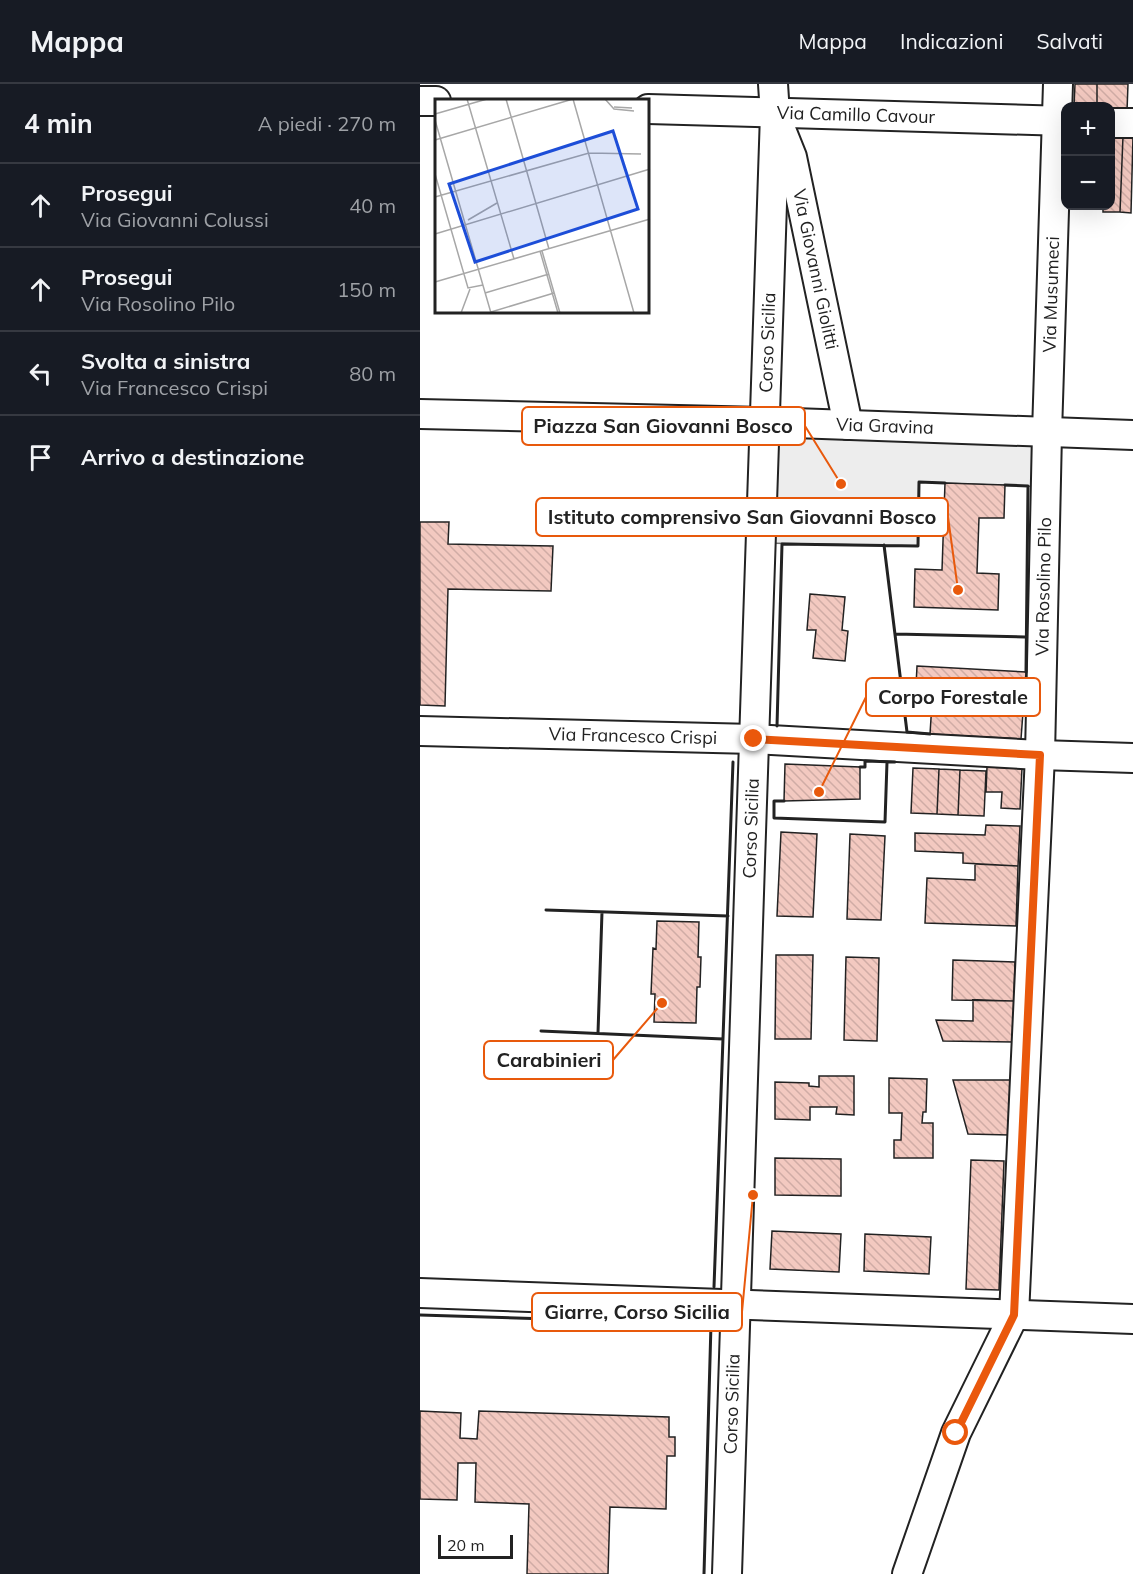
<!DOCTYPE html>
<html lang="it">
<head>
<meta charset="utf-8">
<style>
  :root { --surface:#171b24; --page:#20242c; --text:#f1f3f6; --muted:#9ea1a6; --line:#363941 }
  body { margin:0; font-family:Mulish,sans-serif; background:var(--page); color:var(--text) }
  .controls { position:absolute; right:18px; top:18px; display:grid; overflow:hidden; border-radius:12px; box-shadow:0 6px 24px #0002 }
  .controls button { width:54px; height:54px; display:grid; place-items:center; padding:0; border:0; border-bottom:2px solid var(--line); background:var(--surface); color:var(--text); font:30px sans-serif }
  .scale { position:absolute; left:18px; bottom:15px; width:75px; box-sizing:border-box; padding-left:6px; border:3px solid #222; border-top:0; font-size:16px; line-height:21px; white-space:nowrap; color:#222; -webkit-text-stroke:4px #fff; paint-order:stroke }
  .stop { position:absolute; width:18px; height:18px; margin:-14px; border:4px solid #ea580c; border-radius:50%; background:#fff }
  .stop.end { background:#ea580c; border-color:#fff; box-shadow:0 2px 6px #0008 }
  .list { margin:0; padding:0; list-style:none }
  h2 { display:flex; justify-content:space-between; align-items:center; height:78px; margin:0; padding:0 24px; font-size:26px }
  h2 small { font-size:20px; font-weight:400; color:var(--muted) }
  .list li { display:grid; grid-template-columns:39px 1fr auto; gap:18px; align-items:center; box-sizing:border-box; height:84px; padding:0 24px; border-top:2px solid var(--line) }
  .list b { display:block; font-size:22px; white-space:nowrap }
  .list p { margin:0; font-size:20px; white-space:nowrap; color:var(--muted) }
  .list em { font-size:20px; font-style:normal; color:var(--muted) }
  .icon { flex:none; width:33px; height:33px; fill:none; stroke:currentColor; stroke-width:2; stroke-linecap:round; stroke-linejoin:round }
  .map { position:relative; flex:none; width:713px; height:1490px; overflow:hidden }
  header { display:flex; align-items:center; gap:36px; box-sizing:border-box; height:84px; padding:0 30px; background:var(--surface); border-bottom:2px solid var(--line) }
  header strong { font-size:28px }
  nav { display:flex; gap:33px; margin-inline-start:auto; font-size:21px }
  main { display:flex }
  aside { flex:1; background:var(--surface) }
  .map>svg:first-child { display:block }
  .parking { fill:#ededed; stroke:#6f6f6f; stroke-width:1.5 }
  .building { fill:url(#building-back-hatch); stroke:#222; stroke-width:1.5 }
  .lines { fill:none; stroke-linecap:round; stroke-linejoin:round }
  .minor-casing { stroke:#222; stroke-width:32 }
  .minor { stroke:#fff; stroke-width:28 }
  .wall { stroke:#222; stroke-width:3 }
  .route { stroke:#ea580c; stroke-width:8 }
  .labels { text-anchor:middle; stroke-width:4.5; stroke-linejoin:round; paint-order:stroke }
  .street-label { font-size:18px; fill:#222; stroke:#fff }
  .inset-road { fill:none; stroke:#a7a7a7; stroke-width:1.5 }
  .view { fill:#1d4ed8; fill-opacity:0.15; stroke:#1d4ed8; stroke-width:3 }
  .inset-edge { fill:none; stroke:#222; stroke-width:3 }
  .leader { fill:none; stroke:#e8590c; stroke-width:2 }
  .callout-dot { fill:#e8590c; stroke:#fff; stroke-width:2 }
  .callout { fill:#fff; stroke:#e8590c; stroke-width:2 }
  .callout-label { font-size:20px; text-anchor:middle; font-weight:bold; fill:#222 }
</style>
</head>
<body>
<header>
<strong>Mappa</strong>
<nav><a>Mappa</a><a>Indicazioni</a><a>Salvati</a></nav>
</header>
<main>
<aside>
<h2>4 min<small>A piedi · 270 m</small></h2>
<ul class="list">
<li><svg class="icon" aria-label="ahead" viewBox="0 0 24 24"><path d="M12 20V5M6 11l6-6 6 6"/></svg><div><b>Prosegui</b><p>Via Giovanni Colussi</p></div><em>40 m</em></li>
<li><svg class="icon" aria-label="ahead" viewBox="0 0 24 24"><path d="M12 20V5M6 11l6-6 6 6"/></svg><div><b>Prosegui</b><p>Via Rosolino Pilo</p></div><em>150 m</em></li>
<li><svg class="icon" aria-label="left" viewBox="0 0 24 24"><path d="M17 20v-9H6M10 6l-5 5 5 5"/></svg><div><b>Svolta a sinistra</b><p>Via Francesco Crispi</p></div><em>80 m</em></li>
<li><svg class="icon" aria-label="arrive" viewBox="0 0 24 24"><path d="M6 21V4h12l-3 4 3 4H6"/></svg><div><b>Arrivo a destinazione</b></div></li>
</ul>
</aside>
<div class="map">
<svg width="713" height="1490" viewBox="0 0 713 1490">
  <defs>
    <pattern id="building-back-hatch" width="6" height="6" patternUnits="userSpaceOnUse" patternTransform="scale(1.5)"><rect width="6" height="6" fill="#f3c9c0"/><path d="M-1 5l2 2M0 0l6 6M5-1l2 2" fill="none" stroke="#d0aca5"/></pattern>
  </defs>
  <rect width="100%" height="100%" fill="#fff"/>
  <path class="parking" d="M346,338L627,349L626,403L499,398L498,462L341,459Z"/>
  <path class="building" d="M655,0H677V22H654Z
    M677,0H708L707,27L690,26V22H677Z
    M690,52H703L700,128H683V122H690Z
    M703,52H713L711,129L700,128Z
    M525,399L585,401L584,434H559L557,489L579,490L578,526L494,523L495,485L522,486Z
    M0,438H29L28,460L133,462L131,507L28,505L25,622L0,621Z
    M390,510L425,513L422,546L428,547L425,577L393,574L396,546H387Z
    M497,582L606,588L601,655L510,650L513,603L496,602Z
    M365,680L440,683V715L364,717Z
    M567,683L602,684L600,725L581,724L582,708H566Z
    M493,684L519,685L517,730L491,729Z
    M519,685L540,686L538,731L517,730Z
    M540,686L566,687L564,732L538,731Z
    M566,741L600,742L598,782L543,779V769L495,767V749L565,751Z
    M361,748L397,750L393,833L357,832Z
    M430,750L465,752L461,836L427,835Z
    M555,780L598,782L596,842L505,839L507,794L555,796Z
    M237,837L279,838L278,873H281L280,903H277L276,939L234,938L235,910H231L233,864L236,865Z
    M356,871H393L391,955H355Z
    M426,873L459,874L457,957L424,956Z
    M533,876L595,878L594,917L532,916Z
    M553,916L594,917L593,958L523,957L516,936L553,937Z
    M399,992H434V1031L416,1030L417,1023H390V1036L355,1035V998L389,999V1002L399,1003Z
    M469,994L507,995L506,1028H503L502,1039H513V1074H474V1056H481L482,1029H469Z
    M533,996H591L590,1051L548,1050Z
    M355,1074L421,1075V1112L355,1111Z
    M551,1076L584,1077L579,1206L546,1205Z
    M352,1147L421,1150L419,1188L350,1185Z
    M445,1150L511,1153L509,1190L444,1187Z
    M0,1327L41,1329L40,1354L57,1355L59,1327L249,1333V1353H255V1372H247L246,1425L190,1423L188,1490H107L109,1420L55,1418L56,1379H38L37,1416L0,1415Z"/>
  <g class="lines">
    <defs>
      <g id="minor">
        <path d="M0,17H16"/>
        <path id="s1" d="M228,25L646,37"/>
        <path d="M690,39H713"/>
        <path id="s2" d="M360,43L372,73L428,341"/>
        <path id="s3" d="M0,330L346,338L713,351"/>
        <path id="s4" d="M0,647L334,655L620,671L713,674"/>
        <path d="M0,1209L713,1235"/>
        <path id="s5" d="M307,1490C321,1003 340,517 355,30L353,0"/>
        <path id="s6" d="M487,1490L536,1349L594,1231L620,671L627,349L638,0"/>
      </g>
    </defs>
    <use href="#minor" class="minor-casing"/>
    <use href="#minor" class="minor"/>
    <path class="wall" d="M585,401L608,402L606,588
      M464,461L487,648L510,650
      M475,550L605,553
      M357,642L362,460L498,462L499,398L525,399
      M440,683H445V677L475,678
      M364,717H354V734L465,738L467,678
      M126,826L308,832
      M121,947L303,955
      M178,949L182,828
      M294,1203L313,678
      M0,1231L291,1240L284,1490"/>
  </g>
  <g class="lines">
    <path class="route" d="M334,655L620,671L594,1231L536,1349"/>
  </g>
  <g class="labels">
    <g class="street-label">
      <text dy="6" stroke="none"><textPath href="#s1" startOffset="208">Via Camillo Cavour</textPath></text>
      <text dy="6" stroke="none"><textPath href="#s2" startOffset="147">Via Giovanni Giolitti</textPath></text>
      <text dy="6" stroke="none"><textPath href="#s6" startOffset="1302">Via Musumeci</textPath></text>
      <text dy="6" stroke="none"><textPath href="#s5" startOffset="1232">Corso Sicilia</textPath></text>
      <text dy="6" stroke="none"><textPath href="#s3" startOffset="465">Via Gravina</textPath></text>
      <text dy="6" stroke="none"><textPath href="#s6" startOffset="1010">Via Rosolino Pilo</textPath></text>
      <text dy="6" stroke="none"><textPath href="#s4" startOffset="213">Via Francesco Crispi</textPath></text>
      <text dy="6" stroke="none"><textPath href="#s5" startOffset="746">Corso Sicilia</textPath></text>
      <text dy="6" stroke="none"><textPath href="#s5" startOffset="170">Corso Sicilia</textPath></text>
    </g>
  </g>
  <g transform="translate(15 15)">
    <rect width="214" height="214" fill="#fff"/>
    <path class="inset-road" d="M32,0L79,160M71,0L114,150M138,0L199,214M170,0L179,10L199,12M179,8L197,9M0,15L52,0M0,21L56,214M0,41L138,0M0,75L33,189L48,186M0,98L154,54L206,55M33,121L62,104M0,135L215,70M105,152L123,214M107,152L125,214M0,183L215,120M50,194L114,175M56,213L119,194M26,214L35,190"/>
    <path class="view" d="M178,32L203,110L40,163L14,85Z"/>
    <rect width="214" height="214" class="inset-edge"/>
  </g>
  <path class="leader" d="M421 400L385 342M538 506L528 433M399 708L446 613M242 919L193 976M333 1111L322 1228"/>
  <g class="callout-dot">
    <circle cx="421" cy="400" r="6"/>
    <circle cx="538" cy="506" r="6"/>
    <circle cx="399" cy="708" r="6"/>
    <circle cx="242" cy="919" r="6"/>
    <circle cx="333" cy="1111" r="6"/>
  </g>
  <g class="callout">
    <rect x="102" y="323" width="283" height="38" rx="6"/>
    <rect x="116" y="414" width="412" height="38" rx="6"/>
    <rect x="446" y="594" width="174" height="38" rx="6"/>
    <rect x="64" y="957" width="129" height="38" rx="6"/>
    <rect x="112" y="1209" width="210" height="38" rx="6"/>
  </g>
  <g class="callout-label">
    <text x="243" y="349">Piazza San Giovanni Bosco</text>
    <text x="322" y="440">Istituto comprensivo San Giovanni Bosco</text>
    <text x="533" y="620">Corpo Forestale</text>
    <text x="129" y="983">Carabinieri</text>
    <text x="217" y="1235">Giarre, Corso Sicilia</text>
  </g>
</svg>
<div class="controls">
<button>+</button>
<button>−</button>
</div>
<div class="scale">20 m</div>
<div class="stop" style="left:536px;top:1349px"></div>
<div class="stop end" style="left:334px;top:655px"></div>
</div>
</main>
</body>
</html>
